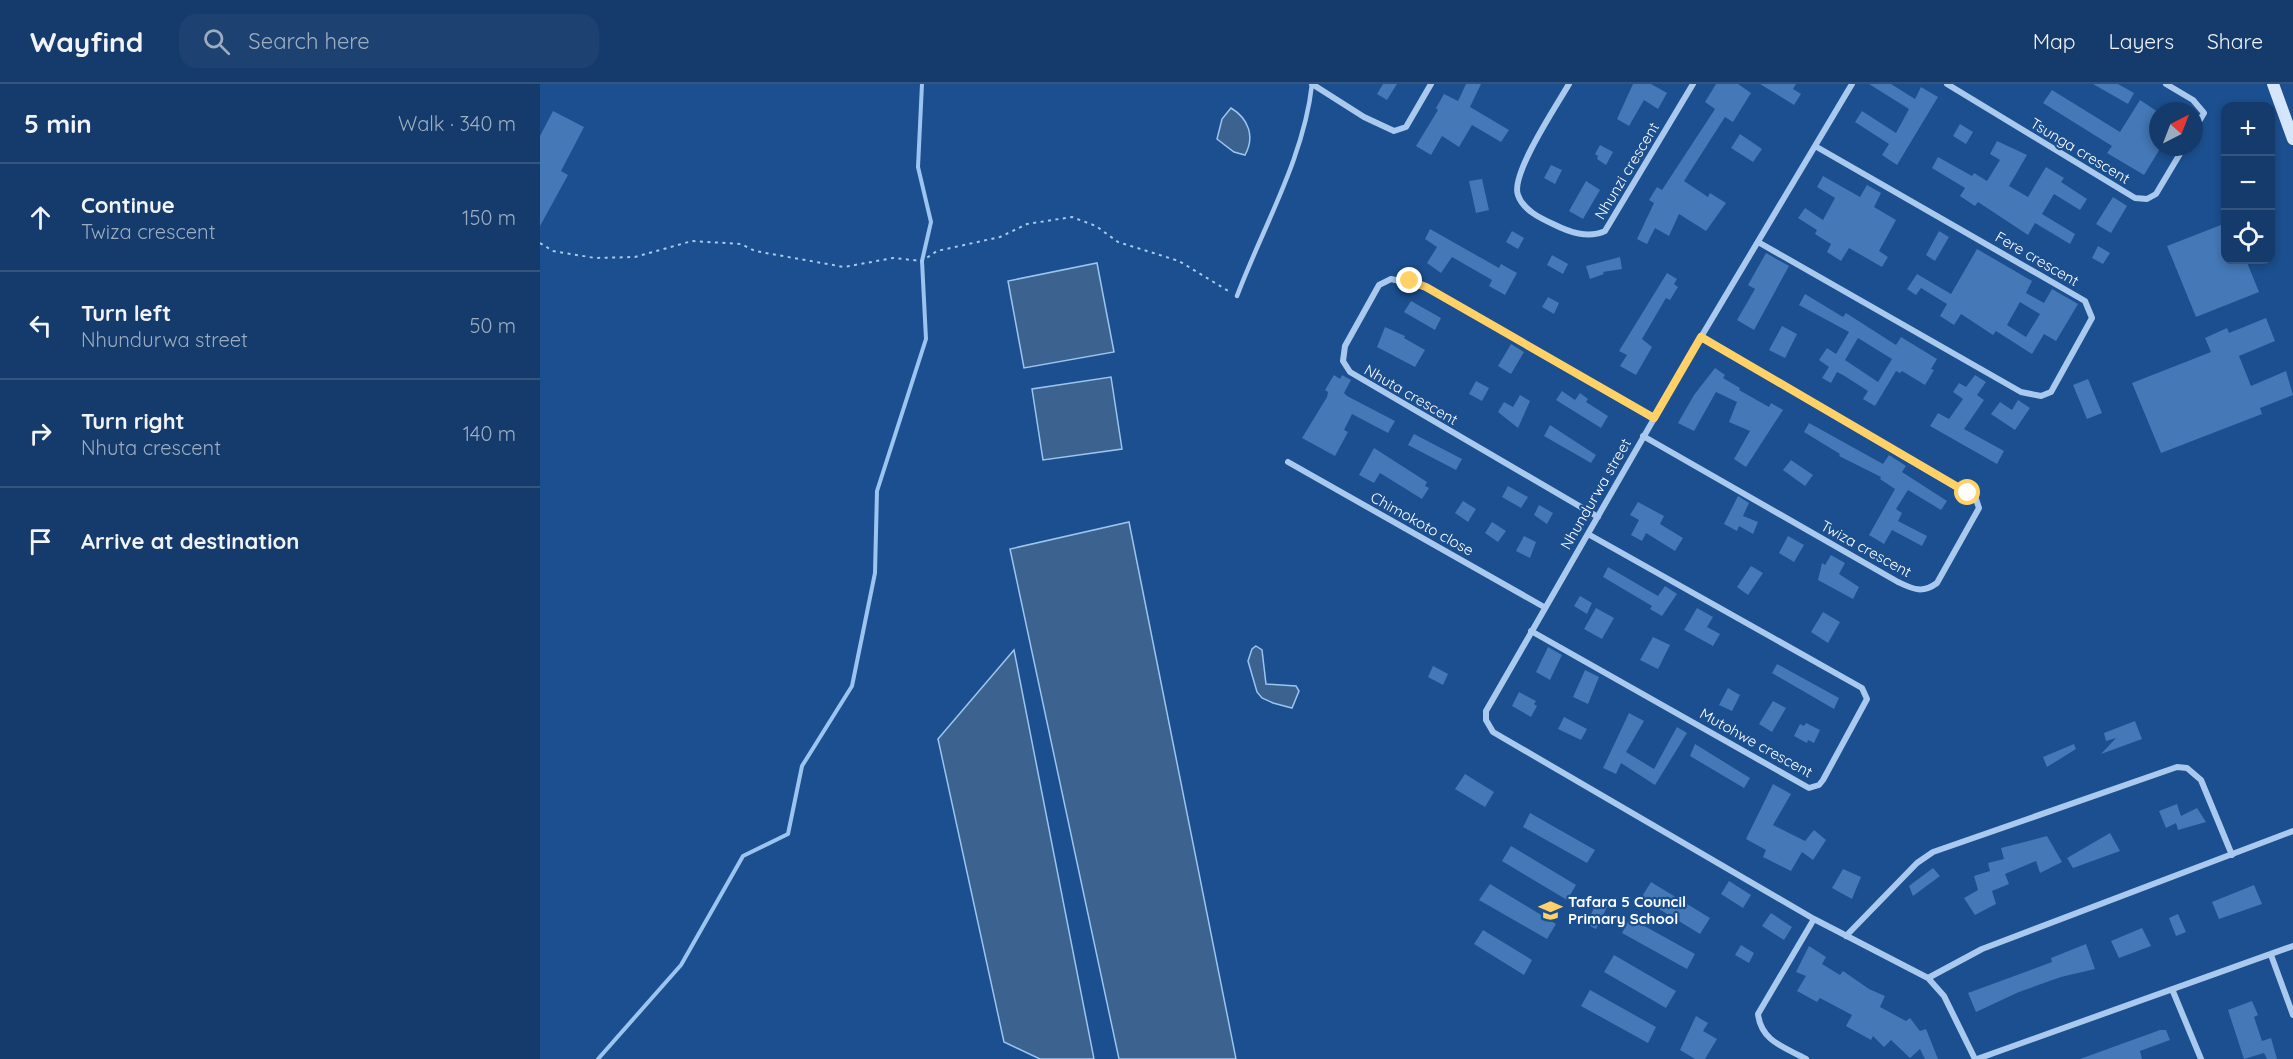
<!DOCTYPE html>
<html lang="en">
<head>
<meta charset="utf-8">
<style>
  :root { --surface:#143b6b; --page:#1d4271; --text:#f1f3f6; --muted:#9dadc1; --line:#33557e }
  body { margin:0; font-family:Quicksand,sans-serif; background:var(--page); color:var(--text) }
  .controls { position:absolute; right:18px; top:18px; display:grid; overflow:hidden; border-radius:12px; box-shadow:0 3px 9px #0003 }
  .controls button { width:54px; height:54px; display:grid; place-items:center; padding:0; border:0; border-bottom:2px solid var(--line); background:var(--surface); color:var(--text); font:30px sans-serif }
  .compass { position:absolute; left:1609px; top:18px; width:54px; height:54px; border-radius:50%; background:var(--surface); box-shadow:0 3px 9px #0003; rotate:42deg }
  .stop { position:absolute; width:18px; height:18px; margin:-14px; border:4px solid #ffd166; border-radius:50%; background:#fff }
  .stop.end { background:#ffd166; border-color:#fff; box-shadow:0 2px 6px #0008 }
  .list { margin:0; padding:0; list-style:none }
  h2 { display:flex; justify-content:space-between; align-items:center; height:78px; margin:0; padding:0 24px; font-size:26px }
  h2 small { font-size:20px; font-weight:400; color:var(--muted) }
  .list li { display:grid; grid-template-columns:39px 1fr auto; gap:18px; align-items:center; box-sizing:border-box; height:108px; padding:0 24px; border-top:2px solid var(--line) }
  .list b { display:block; font-size:22px; white-space:nowrap }
  .list p { margin:0; font-size:20px; white-space:nowrap; color:var(--muted) }
  .list em { font-size:20px; font-style:normal; color:var(--muted) }
  .icon { flex:none; width:33px; height:33px; fill:none; stroke:currentColor; stroke-width:2; stroke-linecap:round; stroke-linejoin:round }
  .map { position:relative; flex:none; width:1753px; height:975px; overflow:hidden }
  header { display:flex; align-items:center; gap:36px; box-sizing:border-box; height:84px; padding:0 30px; background:var(--surface); border-bottom:2px solid var(--line) }
  header strong { font-size:28px }
  nav { display:flex; gap:33px; margin-inline-start:auto; font-size:21px }
  .search { width:420px; height:54px; background:var(--page); display:flex; align-items:center; gap:15px; box-sizing:border-box; padding:0 21px; border-radius:18px; color:var(--muted); font-size:22px }
  main { display:flex }
  aside { flex:1; background:var(--surface) }
  .map>svg:first-child { display:block }
  .water { fill:#3c6290; stroke:#9cc4f0; stroke-width:1.5 }
  .lines { fill:none; stroke-linecap:round; stroke-linejoin:round }
  .stream { stroke:#9cc4f0; stroke-width:4 }
  .building { fill:#4478b7; fill-rule:evenodd }
  .path { stroke:#a9c9ee; stroke-width:2; stroke-dasharray:3 4.5; stroke-linecap:butt }
  .lane { stroke:#a9c9ee; stroke-width:4.5 }
  .street { stroke:#a9c9ee; stroke-width:6 }
  .secondary { stroke:#d6e6fa; stroke-width:12 }
  .route { stroke:#ffd166; stroke-width:8 }
  .labels { text-anchor:middle; stroke-width:4.5; stroke-linejoin:round; paint-order:stroke }
  .street-label { font-size:15px; fill:#fff; stroke:#1b4f8f }
  .poi-label { font-size:15px; font-weight:bold; fill:#fff; stroke:#1b4f8f; text-anchor:start }
</style>
</head>
<body>
<header>
<strong>Wayfind</strong>
<div class="search"><svg class="icon" aria-label="search" viewBox="0 0 24 24"><circle cx="10" cy="10" r="6"/><path d="M15 15l6 6"/></svg>Search here</div>
<nav><a>Map</a><a>Layers</a><a>Share</a></nav>
</header>
<main>
<aside>
<h2>5 min<small>Walk · 340 m</small></h2>
<ul class="list">
<li><svg class="icon" aria-label="ahead" viewBox="0 0 24 24"><path d="M12 20V5M6 11l6-6 6 6"/></svg><div><b>Continue</b><p>Twiza crescent</p></div><em>150 m</em></li>
<li><svg class="icon" aria-label="left" viewBox="0 0 24 24"><path d="M17 20v-9H6M10 6l-5 5 5 5"/></svg><div><b>Turn left</b><p>Nhundurwa street</p></div><em>50 m</em></li>
<li><svg class="icon" aria-label="right" viewBox="0 0 24 24"><path d="M7 20v-9h11M14 6l5 5-5 5"/></svg><div><b>Turn right</b><p>Nhuta crescent</p></div><em>140 m</em></li>
<li><svg class="icon" aria-label="arrive" viewBox="0 0 24 24"><path d="M6 21V4h12l-3 4 3 4H6"/></svg><div><b>Arrive at destination</b></div></li>
</ul>
</aside>
<div class="map">
<svg width="1753" height="975" viewBox="0 0 1753 975">
  <rect width="100%" height="100%" fill="#1b4f8f"/>
  <path class="water" d="M691,24C709,35 715,53 705,71L694,68L677,55L682,35Z
    M557,179L574,268L484,284L468,197Z
    M571,293L582,365L503,376L492,305Z
    M589,438L696,975H579L470,465Z
    M716,562L722,566L726,600L756,602L759,607L752,624L733,619L722,614L717,608L708,577L712,565Z
    M474,566L554,975H500L464,958L398,655Z"/>
  <g class="lines">
    <path class="stream" d="M58,975L141,881L203,772L248,750L262,682L312,602L335,489L337,407L386,255L382,177L391,138L378,83L382,0"/>
  </g>
  <path class="building" d="M843,0H857L847,16L837,10Z
    M926,0H941L930,23L969,46L961,58L932,41L919,63L902,52L891,71L876,62L898,26L896,24L904,10L918,17Z
    M1093,0H1111L1127,9L1118,25L1104,16L1089,42L1077,35Z
    M1176,0H1198L1211,9L1193,38L1185,33L1144,97L1168,113L1170,109L1186,119L1166,147L1139,130L1129,152L1115,144L1107,160L1097,155L1114,119L1109,116L1117,103L1122,106L1175,25L1165,18Z
    M1220,0H1256L1253,5L1261,10L1254,21Z
    M1329,0H1351L1375,15L1381,3L1398,13L1357,81L1342,71L1349,60L1315,38L1322,27L1356,49L1369,25Z
    M1553,0H1578L1594,9L1588,20Z
    M1512,6L1580,48L1600,16L1618,28V63H1621L1604,91L1567,69L1572,62L1503,19Z
    M13,27L44,43L21,87L28,91L0,142V52Z
    M1420,40L1433,48L1426,60L1413,52Z
    M1200,50L1222,65L1213,78L1191,64Z
    M1457,57L1487,71L1469,102L1488,113L1506,83L1524,94L1521,98L1547,115L1540,126L1514,110L1502,130L1535,150L1530,160L1495,139L1488,151L1438,118L1435,122L1420,112L1425,104L1392,84L1398,73L1432,92L1434,89L1447,97L1460,76L1450,70Z
    M1060,61L1073,68L1066,81L1057,75L1058,72L1055,70Z
    M1011,81L1022,86L1015,100L1004,94Z
    M1283,92L1320,113L1327,101L1341,109L1334,123L1356,136L1339,167L1348,173L1342,183L1309,164L1301,177L1287,168L1291,160L1275,150L1277,146L1258,134L1265,124L1283,136L1295,114L1277,103Z
    M942,95L949,126L936,129L929,97Z
    M1046,97L1060,106L1043,135L1029,127Z
    M1573,113L1587,122L1571,149L1556,140Z
    M1686,139V176H1706L1719,208L1656,233L1627,162Z
    M890,145L959,184L961,180L977,189L965,211L949,202L952,196L912,173L901,189L887,179L897,163L885,155Z
    M972,147L984,154L978,165L966,158Z
    M1399,147L1409,153L1395,177L1386,171Z
    M1558,162L1570,169L1563,180L1552,174Z
    M1437,165L1492,197L1486,209L1504,219L1512,205L1538,220L1516,257L1504,250L1492,270L1456,247L1453,251L1421,230L1414,241L1400,232L1407,220L1381,204L1376,211L1367,205L1377,190L1411,210ZM1480,218L1500,230L1486,253L1467,241Z
    M1226,169L1249,182L1214,246L1197,236L1215,205L1208,201Z
    M1012,171L1028,180L1023,190L1007,181Z
    M1080,173L1082,185L1063,188L1064,190L1050,195L1046,182Z
    M1127,189L1137,195L1134,200L1138,203L1130,216L1126,214L1102,255L1112,263L1096,291L1080,282L1087,271L1079,267Z
    M1265,210L1303,233L1306,229L1356,261L1361,253L1397,275L1391,285L1394,286L1385,301L1362,287L1360,289L1356,287L1335,322L1323,315L1328,307L1303,291L1297,288L1291,299L1282,294L1289,283L1279,276L1287,264L1296,270L1309,248L1259,221ZM1318,254L1352,275L1338,298L1305,276Z
    M1008,213L1019,219L1014,230L1002,223Z
    M871,217L901,234L895,246L864,228Z
    M1726,234L1735,257L1699,272L1711,302L1746,287L1753,311L1720,324L1722,330L1621,369L1592,299L1671,268L1665,254L1687,244L1689,249Z
    M1242,242L1257,250L1245,274L1229,266Z
    M845,243L865,252L864,254L885,266L875,283L837,263Z
    M971,260L984,268L971,290L958,282Z
    M1175,284L1185,291L1183,294L1200,304L1199,306L1229,323L1231,319L1243,326L1206,383L1194,375L1210,347L1189,338L1197,318L1176,308L1154,347L1138,339L1154,311Z
    M794,291L800,295L802,291L811,296L804,309L807,312L855,337L848,349L812,330L804,346L808,348L795,372L762,354L787,313L788,308L785,306Z
    M1435,291L1446,298L1437,311L1444,316L1424,345L1464,367L1457,380L1390,342L1398,329L1409,335L1423,315L1413,308L1419,299L1426,303Z
    M1548,295L1562,329L1547,335L1533,301Z
    M936,297L949,304L942,317L929,310Z
    M1022,307L1035,316L1040,309L1048,315L1046,318L1068,332L1061,344L1016,316Z
    M980,311L990,317L978,344L958,328L964,318L973,323Z
    M1478,316L1490,324L1475,346L1451,330L1460,318L1472,326Z
    M1269,339L1343,380L1349,371L1366,382L1362,388L1407,417L1401,426L1368,406L1356,425L1362,429L1358,437L1387,452L1382,462L1352,446L1344,460L1329,451L1355,405L1340,395L1341,393L1299,372L1300,370L1264,348Z
    M1010,341L1056,371L1051,379L1004,352Z
    M874,350L922,375L916,386L868,361Z
    M834,364L887,398L885,402L889,404L882,415L840,389L834,399L819,391Z
    M1251,376L1273,391L1265,402L1243,386Z
    M968,402L988,413L981,424L962,413Z
    M1198,412L1209,419L1203,432L1218,438L1213,450L1199,442L1197,447L1184,440Z
    M923,417L936,425L928,438L915,429Z
    M1098,418L1124,432L1120,440L1143,454L1135,467L1106,449L1102,457L1091,451L1099,436L1090,431Z
    M999,421L1013,429L1007,440L994,431Z
    M952,438L966,447L958,458L945,449Z
    M984,452L996,458L990,474L976,467Z
    M1248,452L1264,461L1254,478L1239,469Z
    M1291,471L1305,479L1299,490L1319,503L1313,515L1278,496L1282,479L1285,481Z
    M1211,482L1223,489L1208,511L1197,503Z
    M1068,483L1118,512L1125,502L1137,510L1122,532L1110,525L1112,522L1063,493Z
    M1040,512L1052,519L1047,530L1034,522Z
    M1056,524L1074,534L1062,555L1044,545Z
    M1157,524L1173,533L1167,543L1180,550L1173,562L1144,546Z
    M1283,528L1300,538L1288,559L1271,548Z
    M1113,553L1130,561L1118,585L1100,576Z
    M1008,563L1022,571L1010,596L996,588Z
    M1237,580L1299,614L1294,625L1232,589Z
    M893,582L908,590L903,601L888,593Z
    M1045,586L1059,593L1048,620L1033,613Z
    M1188,604L1200,611L1192,627L1179,621Z
    M979,608L996,617L994,620L997,622L991,633L972,622Z
    M1233,617L1246,624L1232,648L1219,640Z
    M1089,629L1104,637L1086,668L1114,685L1137,643L1147,649L1115,701L1081,679L1076,690L1063,684Z
    M1024,633L1047,645L1041,656L1018,645Z
    M1595,637L1602,655L1561,670L1576,654L1566,657L1564,649Z
    M1266,639L1280,646L1274,659L1268,656L1267,659L1254,652L1260,640L1264,642Z
    M1155,660L1210,694L1204,704L1150,672Z
    M1534,660L1536,665L1507,683L1503,673Z
    M925,690L954,708L945,723L915,705Z
    M1233,700L1251,710L1233,741L1265,757L1274,746L1286,756L1273,776L1262,768L1251,787L1223,773L1226,766L1206,755Z
    M1637,720L1641,732L1657,724L1666,738L1638,746L1636,739L1626,744L1619,727Z
    M990,729L1055,766L1047,779L983,743Z
    M1570,749L1580,767L1533,784L1527,774Z
    M1507,752L1522,778L1500,789L1496,777L1465,790L1469,800L1452,807L1456,820L1435,831L1424,814L1438,806L1434,792L1450,787L1448,779L1464,775L1461,764Z
    M971,762L1036,801L1027,816L962,777Z
    M1393,784L1400,792L1373,812L1369,802Z
    M1303,785L1321,793L1312,815L1292,804Z
    M1189,797L1211,811L1203,824L1181,810Z
    M1111,798L1170,834L1160,850L1101,814Z
    M950,800L1016,840L1007,855L939,816Z
    M1714,801L1722,820L1679,835L1672,818Z
    M1059,814L1069,819L1056,845L1046,840Z
    M1231,829L1252,843L1244,856L1222,842Z
    M1638,830L1646,848L1636,852L1629,834Z
    M1090,834L1155,870L1147,885L1082,849Z
    M1602,844L1611,862L1579,874L1571,857Z
    M943,846L992,876L984,891L934,860Z
    M1546,860L1555,885L1521,893L1479,908L1436,928L1428,909L1512,878L1511,874Z
    M1201,861L1214,869L1209,879L1195,871Z
    M1269,862L1286,873L1282,880L1300,891L1303,887L1329,905L1345,912L1340,923L1366,937L1370,934L1380,947L1386,945L1398,975H1385L1380,965L1370,974L1351,956L1344,963L1333,952L1331,956L1306,942L1312,931L1280,914L1277,918L1257,907L1266,892L1256,888Z
    M1074,871L1136,907L1126,924L1064,888Z
    M1050,906L1116,943L1108,959L1041,922Z
    M1712,917L1718,931L1714,933L1722,957L1731,954L1737,975H1727L1724,969L1704,975L1688,926Z
    M1156,932L1168,939L1163,947L1177,955L1165,975H1155L1140,966Z
    M1620,946H1626L1630,956L1600,967L1602,975H1540Z"/>
  <g class="lines">
    <path class="path" d="M0,159L13,167L55,174L95,173L152,157L201,160L215,167L304,183L353,174L382,177L397,167L460,153L487,140L532,133L556,142L578,158L639,177L690,208"/>
    <path class="lane" d="M697,212C723,143 764,74 772,0"/>
    <path class="street" d="M772,0L824,33L854,47L866,43L891,0
      M1029,0C1017,21 970,91 978,111C983,126 1000,134 1013,140C1029,148 1048,155 1065,147L1153,0
      M1312,0L1161,253L946,627V636L953,648L1274,835L1388,894L1404,912L1435,975
      M1407,0L1595,114L1607,115L1616,110L1644,63
      M1626,0L1653,16L1664,29L1654,46
      M1218,158L1481,308L1501,312L1511,308L1552,234L1545,217L1275,62
      M1103,352L1358,498C1373,505 1382,510 1397,499L1439,424L1436,415L1161,253
      M748,378L1004,523
      M1058,433L810,288L803,277L805,262L839,201L851,195L886,203L1114,335
      M991,547L1269,704L1279,701L1283,696L1327,615L1322,604L1048,450
      M1306,852L1377,779L1393,768L1637,683L1647,684L1661,696L1692,771
      M1731,871L1753,931
      M1388,894L1442,865L1753,747
      M1632,905L1661,975
      M1266,975C1244,963 1221,957 1218,930L1274,835
      M1437,975L1753,862"/>
    <path class="secondary" d="M1733,0L1753,55"/>
  </g>
  <g class="lines">
    <path class="route" d="M870,197L886,203L1114,334L1161,253L1428,409"/>
  </g>
  <defs>
    <symbol id="school-bare" viewBox="-9 -9 18 18"><path d="M0-5L7-2L0 1L-7-2ZM-4 1L0 2.5L4 1V4Q0 6-4 4Z" fill="#ffd166" stroke="#1b4f8f" stroke-width="2.5" paint-order="stroke"/></symbol>
  </defs>
  <g fill-rule="evenodd">
    <use href="#school-bare" x="994" y="810" width="33" height="33"/>
  </g>
  <g class="labels">
    <g class="street-label">
      <text transform="translate(1540 67) rotate(31)" y="5">Tsunga crescent</text>
      <text transform="translate(1087 87) rotate(-59)" y="5">Nhunzi crescent</text>
      <text transform="translate(1497 175) rotate(30)" y="5">Fere crescent</text>
      <text transform="translate(871 311) rotate(30)" y="5">Nhuta crescent</text>
      <text transform="translate(1056 410) rotate(-60)" y="5">Nhundurwa street</text>
      <text transform="translate(882 440) rotate(29)" y="5">Chimokoto close</text>
      <text transform="translate(1326 465) rotate(29)" y="5">Twiza crescent</text>
      <text transform="translate(1216 659) rotate(29)" y="5">Mutohwe crescent</text>
    </g>
    <g class="poi-label">
      <text x="1028" y="823">Tafara 5 Council<tspan x="1028" dy="17">Primary School</tspan></text>
    </g>
  </g>
</svg>
<div class="controls">
<button>+</button>
<button>−</button>
<button><svg class="icon" aria-label="locate" viewBox="0 0 24 24"><circle cx="12" cy="12" r="6"/><path d="M12 2v4M12 18v4M2 12h4M18 12h4"/></svg></button>
</div>
<svg class="compass" viewBox="-18 -18 36 36"><path d="M0-13l5 13h-10z" fill="#e53935"/><path d="M0 13l5-13h-10z" fill="#9dadc1"/></svg>
<div class="stop" style="left:1428px;top:409px"></div>
<div class="stop end" style="left:870px;top:197px"></div>
</div>
</main>
</body>
</html>
